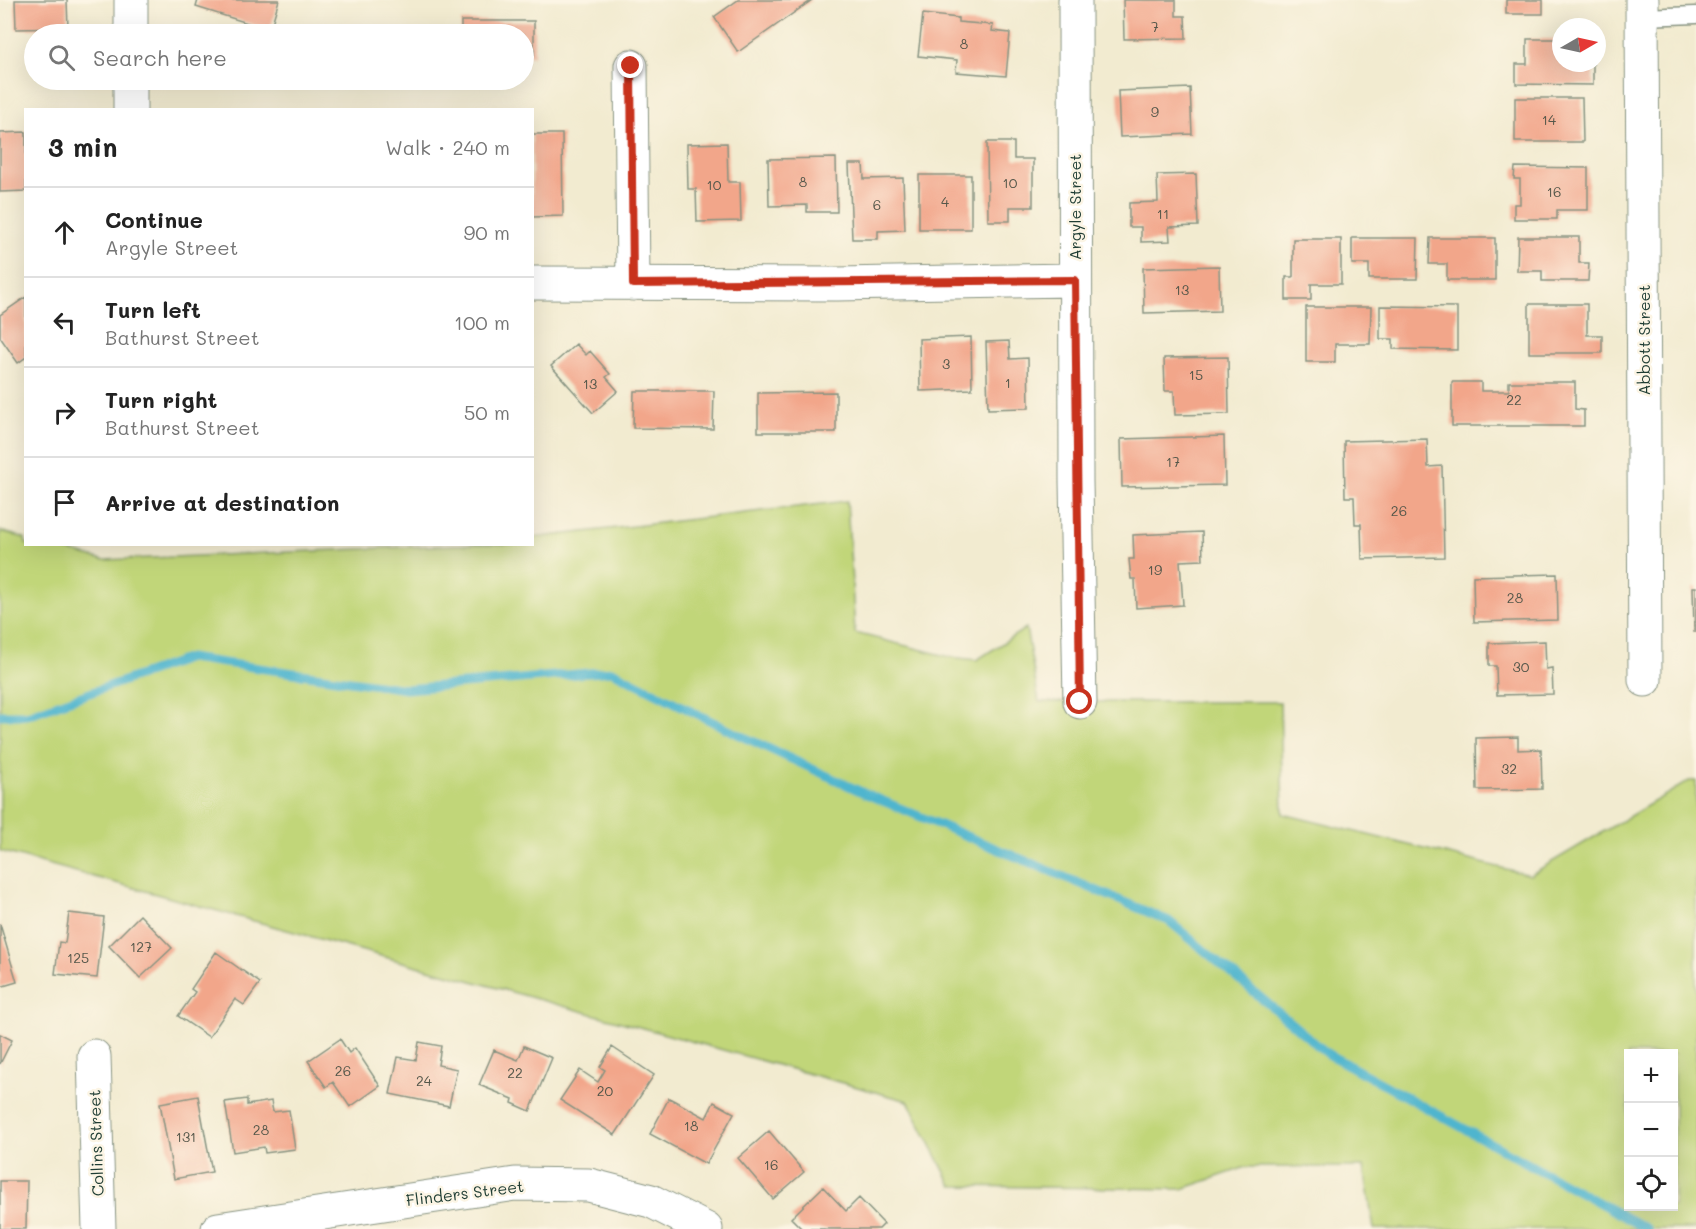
<!DOCTYPE html>
<html lang="en">
<head>
<meta charset="utf-8">
<style>
  :root { --surface:#fff; --page:#f6f6f6; --text:#222; --muted:#767676; --line:#e0e0e0 }
  body { margin:0; font-family:Mali,sans-serif; background:var(--page); color:var(--text) }
  .controls { position:absolute; right:18px; bottom:18px; display:grid; overflow:hidden; border-radius:0px; box-shadow:0 6px 24px #0002 }
  .controls button { width:54px; height:54px; display:grid; place-items:center; padding:0; border:0; border-bottom:2px solid var(--line); background:var(--surface); color:var(--text); font:30px sans-serif }
  .compass { position:absolute; left:1552px; top:18px; width:54px; height:54px; border-radius:50%; background:var(--surface); box-shadow:0 6px 24px #0002; rotate:81deg }
  .stop { position:absolute; width:18px; height:18px; margin:-14px; border:4px solid #c8321e; border-radius:50%; background:#fff }
  .stop.end { background:#c8321e; border-color:#fff; box-shadow:0 2px 6px #0008 }
  .list { margin:0; padding:0; list-style:none }
  h2 { display:flex; justify-content:space-between; align-items:center; height:78px; margin:0; padding:0 24px; font-size:26px }
  h2 small { font-size:20px; font-weight:400; color:var(--muted) }
  .list li { display:grid; grid-template-columns:39px 1fr auto; gap:18px; align-items:center; box-sizing:border-box; height:90px; padding:0 24px; border-top:2px solid var(--line) }
  .list b { display:block; font-size:22px; white-space:nowrap }
  .list p { margin:0; font-size:20px; white-space:nowrap; color:var(--muted) }
  .list em { font-size:20px; font-style:normal; color:var(--muted) }
  .icon { flex:none; width:33px; height:33px; fill:none; stroke:currentColor; stroke-width:2; stroke-linecap:round; stroke-linejoin:round }
  .map { position:relative; flex:none; width:1696px; height:1229px; overflow:hidden }
  .search { position:absolute; background:var(--surface); box-shadow:0 6px 24px #0002; left:24px; top:24px; width:510px; height:66px; display:flex; align-items:center; gap:15px; box-sizing:border-box; padding:0 21px; border-radius:33px; color:var(--muted); font-size:22px }
  .panel { position:absolute; background:var(--surface); box-shadow:0 6px 24px #0002; left:24px; top:108px; width:510px; height:438px; border-radius:0px }
  .map>svg:first-child { display:block }
  .green { fill:#c1d679; stroke:#708a56; stroke-width:1.5; fill-rule:evenodd }
  .lines { fill:none; stroke-linecap:round; stroke-linejoin:round }
  .stream { stroke:#4fb5ce; stroke-width:9 }
  .building { fill:#f2a68a }
  .service-casing { stroke:#889482; stroke-width:19 }
  .minor-casing { stroke:#889482; stroke-width:35 }
  .service { stroke:#fff; stroke-width:16 }
  .minor { stroke:#fff; stroke-width:33 }
  .route { stroke:#c8321e; stroke-width:8 }
  .labels { text-anchor:middle; stroke-width:5; stroke-linejoin:round; paint-order:stroke }
  .number-label { font-size:14px; fill:#54574a }
  .street-label { font-size:16px; fill:#1f3d34; stroke:#fcf5e5 }
</style>
</head>
<body>
<div class="map">
<svg width="1696" height="1229" viewBox="0 0 1696 1229">
  <rect width="100%" height="100%" fill="#fcf5e5"/>
  <filter id="ink" filterUnits="userSpaceOnUse"><feTurbulence type="fractalNoise" baseFrequency=".0167" numOctaves="2"/><feDisplacementMap in="SourceGraphic" scale="12" xChannelSelector="R" yChannelSelector="G"/><feConvolveMatrix kernelMatrix="1 2 1 2 8 2 1 2 1" color-interpolation-filters="sRGB"/></filter>
  <filter id="wash" filterUnits="userSpaceOnUse"><feTurbulence type="fractalNoise" baseFrequency=".008" numOctaves="4" result="noise"/><feDisplacementMap in="SourceGraphic" scale="24" xChannelSelector="R" yChannelSelector="G"/><feGaussianBlur stdDeviation="1.35" result="paint"/><feColorMatrix in="noise" values="0 0 0 0 0 0 0 0 0 0 0 0 0 0 0 0 0 1.4 0 .05"/><feComposite in="paint" operator="in"/></filter>
  <g filter="url(#wash)">
    <rect width="100%" height="100%" fill="#f2ebd0"/>
    <path class="green" d="M847,501L855,633L950,657L977,660L1026,628L1039,702H1280L1283,814L1530,875L1689,781H1696V1229H1374L1364,1167H1246L1182,1189L952,1186L908,1101L0,851V531L25,538L26,544L48,545L103,560L477,544H532L533,538ZM1628,1054H1674V1206H1628Z"/>
    <g class="lines">
      <path class="stream" d="M0,715H27L189,658L406,689L612,671L727,729L864,793L1169,921L1328,1054L1647,1229"/>
    </g>
    <g id="blocks">
      <path class="building" d="M15,0H67L68,28L16,29Z
        M198,0H279L270,30L196,7Z
        M738,0H812L738,52L714,17Z
        M1123,0H1176V16H1185L1186,38L1124,39Z
        M1506,0H1543V14H1506Z
        M923,14L958,18V22L993,25L992,31L1010,33L1006,76L956,72L957,60L918,56Z
        M461,21H534V56H524V34H461Z
        M1527,39H1561V63H1593V85L1516,84V64H1527Z
        M1190,88L1192,134L1120,137L1118,91Z
        M1515,98H1582L1583,142H1515Z
        M26,132V191L0,192V133Z
        M532,134H562L563,216L532,217Z
        M987,142H1014V159H1033V207H1010V221H988Z
        M727,143L728,182H740L741,221L697,222L696,189H688L687,144Z
        M836,158L837,212H807V205L769,206L768,159Z
        M849,164H863L864,179L903,178L905,230L878,231V239H852Z
        M1515,167L1588,168V210H1557V219H1514V204H1520V179H1514Z
        M1196,174L1198,226L1169,227L1170,241L1141,242V227H1129V203L1158,202L1157,175Z
        M919,175H971V229H919Z
        M1518,237H1579V263H1589L1588,281H1542V271H1517Z
        M1352,238H1418L1417,279H1369V264H1352Z
        M1430,238H1495V280H1447V264H1429Z
        M1293,239H1341V284H1311V300H1286V277H1293Z
        M1219,266L1220,311L1144,313L1143,268Z
        M26,297V357L18,363L0,337V315Z
        M1529,304H1587V335H1602V353H1529Z
        M1380,306L1457,307V350L1393,349V339H1380Z
        M1306,307H1371L1370,344H1335V362H1306Z
        M971,337L972,389L920,391L919,339Z
        M1009,341L1010,359L1028,358L1029,408L988,409L986,342Z
        M576,344L586,355L590,351L610,374L606,377L618,391L593,413L551,366Z
        M1228,357L1229,414L1175,415L1174,391H1165L1164,358Z
        M1452,382H1481V391H1509V382H1575V409L1584,410V426H1452Z
        M634,391H714L713,429L633,428Z
        M836,392V432H758V393Z
        M1224,436L1225,485L1122,487L1121,439Z
        M1427,439L1428,467L1442,466L1444,557L1362,559L1361,524H1355L1354,497H1345L1344,441Z
        M1202,532L1203,560L1180,561L1183,605L1136,608L1135,579H1131L1129,559H1134L1133,535Z
        M1557,574L1558,620L1474,622L1473,576Z
        M1693,587H1696V632H1694Z
        M1545,641L1546,669L1552,668L1553,694L1497,695L1496,666H1489V643Z
        M1518,737V750L1541,749L1542,789L1477,790L1476,738Z
        M69,913L104,917L97,978L55,974L59,942L65,943Z
        M140,915L172,948L140,978L109,946Z
        M0,924L17,982L0,987Z
        M216,952L260,983L244,1005L235,999L209,1037L178,1016L195,992L191,989Z
        M0,1034L12,1040L0,1064Z
        M340,1039L349,1053L355,1048L380,1086L350,1107L333,1082L326,1087L308,1061Z
        M419,1042L441,1046L438,1065L457,1069L449,1106L390,1094L398,1057L416,1060Z
        M524,1046L552,1058L530,1111L512,1103L513,1099L479,1085L494,1050L518,1060Z
        M612,1047L654,1075L615,1135L560,1100L580,1070L598,1082L605,1070L600,1067Z
        M198,1096L212,1172L174,1179L160,1103Z
        M669,1098L706,1118L714,1102L734,1113L706,1164L650,1134Z
        M247,1099V1105L271,1101L273,1112L289,1110L295,1149L265,1153L264,1147L233,1152L225,1102Z
        M769,1131L804,1172L773,1199L738,1158Z
        M0,1181H27L26,1229H0Z
        M823,1187L846,1211L859,1198L884,1224L879,1229H802L791,1218Z"/>
    </g>
  </g>
  <g filter="url(#ink)">
    <use href="#blocks" fill-opacity="0" stroke="#889482" stroke-width="1.5"/>
    <g class="lines">
      <defs>
        <path id="service" d="M1642,17L1696,15"/>
        <path id="minor" d="M131,0V34
          M1075,0L1076,481L1080,702
          M1642,0L1645,680
          M631,66L633,284
          M130,110V80
          M532,283L837,284L1075,280
          M94,1056L99,1229
          M218,1229L515,1184L589,1185L651,1201L706,1229"/>
      </defs>
      <use href="#service" class="service-casing"/>
      <use href="#minor" class="minor-casing"/>
      <use href="#service" class="service"/>
      <use href="#minor" class="minor"/>
    </g>
  </g>
  <g class="lines" filter="url(#ink)">
    <path class="route" d="M631,66L633,284L1075,280L1080,702"/>
  </g>
  <g class="labels">
    <g class="number-label">
      <text x="1155" y="32">7</text>
      <text x="964" y="49">8</text>
      <text x="1155" y="117">9</text>
      <text x="1549" y="125">14</text>
      <text x="803" y="187">8</text>
      <text x="1010" y="188">10</text>
      <text x="714" y="190">10</text>
      <text x="1554" y="197">16</text>
      <text x="945" y="207">4</text>
      <text x="877" y="210">6</text>
      <text x="1163" y="219">11</text>
      <text x="1182" y="295">13</text>
      <text x="946" y="369">3</text>
      <text x="1196" y="380">15</text>
      <text x="1008" y="388">1</text>
      <text x="590" y="389">13</text>
      <text x="1514" y="405">22</text>
      <text x="1173" y="467">17</text>
      <text x="1399" y="516">26</text>
      <text x="1155" y="575">19</text>
      <text x="1515" y="603">28</text>
      <text x="1521" y="672">30</text>
      <text x="1509" y="774">32</text>
      <text x="141" y="952">127</text>
      <text x="78" y="963">125</text>
      <text x="343" y="1076">26</text>
      <text x="515" y="1078">22</text>
      <text x="424" y="1086">24</text>
      <text x="605" y="1096">20</text>
      <text x="691" y="1131">18</text>
      <text x="261" y="1135">28</text>
      <text x="186" y="1142">131</text>
      <text x="771" y="1170">16</text>
    </g>
    <g class="street-label">
      <text transform="translate(1075 207) rotate(-90)" y="6">Argyle Street</text>
      <text transform="translate(1644 340) rotate(-90)" y="6">Abbott Street</text>
      <text transform="translate(96 1143) rotate(-92)" y="6">Collins Street</text>
      <text transform="translate(465 1193) rotate(-7)" y="6">Flinders Street</text>
    </g>
  </g>
</svg>
<div class="controls">
<button>+</button>
<button>−</button>
<button><svg class="icon" aria-label="locate" viewBox="0 0 24 24"><circle cx="12" cy="12" r="6"/><path d="M12 2v4M12 18v4M2 12h4M18 12h4"/></svg></button>
</div>
<svg class="compass" viewBox="-18 -18 36 36"><path d="M0-13l5 13h-10z" fill="#e53935"/><path d="M0 13l5-13h-10z" fill="#767676"/></svg>
<div class="stop" style="left:1080px;top:702px"></div>
<div class="stop end" style="left:631px;top:66px"></div>
<div class="search"><svg class="icon" aria-label="search" viewBox="0 0 24 24"><circle cx="10" cy="10" r="6"/><path d="M15 15l6 6"/></svg>Search here</div>
<section class="panel">
<h2>3 min<small>Walk · 240 m</small></h2>
<ul class="list">
<li><svg class="icon" aria-label="ahead" viewBox="0 0 24 24"><path d="M12 20V5M6 11l6-6 6 6"/></svg><div><b>Continue</b><p>Argyle Street</p></div><em>90 m</em></li>
<li><svg class="icon" aria-label="left" viewBox="0 0 24 24"><path d="M17 20v-9H6M10 6l-5 5 5 5"/></svg><div><b>Turn left</b><p>Bathurst Street</p></div><em>100 m</em></li>
<li><svg class="icon" aria-label="right" viewBox="0 0 24 24"><path d="M7 20v-9h11M14 6l5 5-5 5"/></svg><div><b>Turn right</b><p>Bathurst Street</p></div><em>50 m</em></li>
<li><svg class="icon" aria-label="arrive" viewBox="0 0 24 24"><path d="M6 21V4h12l-3 4 3 4H6"/></svg><div><b>Arrive at destination</b></div></li>
</ul>
</section>
</div>
</body>
</html>
